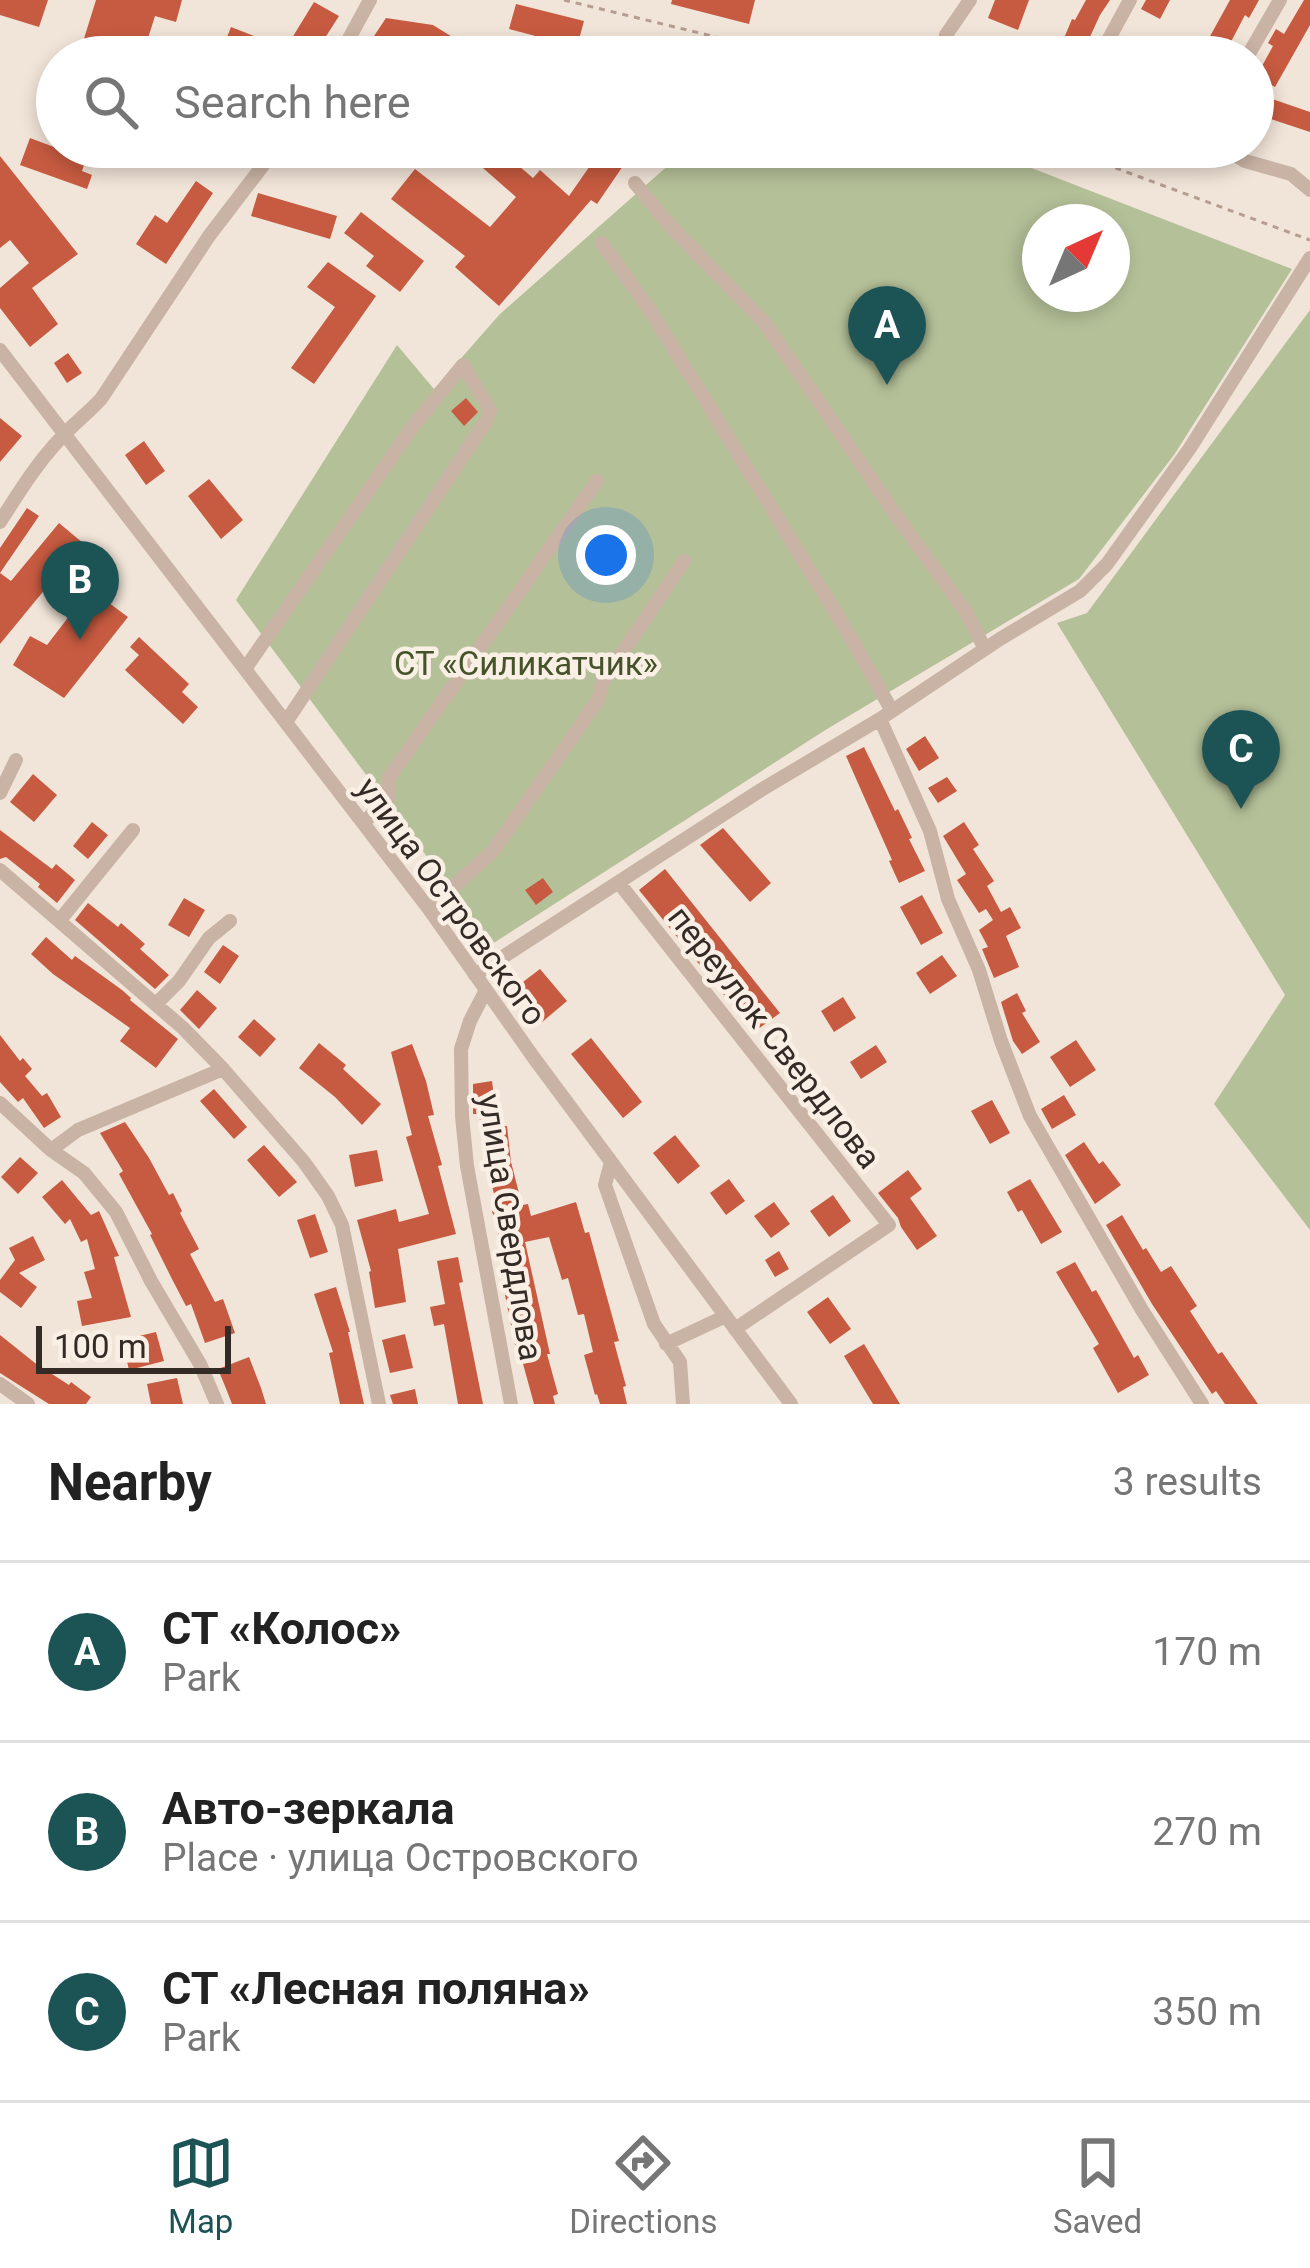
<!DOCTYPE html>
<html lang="en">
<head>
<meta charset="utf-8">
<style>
  :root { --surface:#fff; --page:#f2f2f2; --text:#222; --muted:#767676; --line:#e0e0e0; --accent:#1c5456 }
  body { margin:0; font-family:Roboto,sans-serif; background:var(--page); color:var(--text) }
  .compass { position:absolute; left:1022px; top:204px; width:108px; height:108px; border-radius:50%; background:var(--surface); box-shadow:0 6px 18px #0003; rotate:44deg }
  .scale { position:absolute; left:36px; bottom:30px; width:195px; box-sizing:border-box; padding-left:12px; border:6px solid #342a26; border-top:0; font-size:33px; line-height:42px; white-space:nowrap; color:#342a26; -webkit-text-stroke:9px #f9efe4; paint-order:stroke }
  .you { position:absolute; left:606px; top:555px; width:42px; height:42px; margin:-30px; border:9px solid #fff; border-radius:50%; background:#1a73e8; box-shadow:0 0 0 18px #1a73e833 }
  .badge { display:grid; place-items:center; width:78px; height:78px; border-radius:50%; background:var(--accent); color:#fff; font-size:39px; font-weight:700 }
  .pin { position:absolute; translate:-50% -99px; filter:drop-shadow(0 3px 6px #0008) }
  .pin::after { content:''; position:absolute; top:63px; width:42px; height:36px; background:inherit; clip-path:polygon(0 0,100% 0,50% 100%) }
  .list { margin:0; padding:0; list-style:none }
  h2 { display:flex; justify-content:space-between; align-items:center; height:156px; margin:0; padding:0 48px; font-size:51px }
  h2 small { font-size:39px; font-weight:400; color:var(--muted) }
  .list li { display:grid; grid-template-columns:78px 1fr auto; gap:36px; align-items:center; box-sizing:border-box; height:180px; padding:0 48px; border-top:3px solid var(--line) }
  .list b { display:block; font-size:45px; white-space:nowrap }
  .list p { margin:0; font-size:39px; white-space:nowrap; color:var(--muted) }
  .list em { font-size:39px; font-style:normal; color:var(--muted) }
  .icon { flex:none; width:66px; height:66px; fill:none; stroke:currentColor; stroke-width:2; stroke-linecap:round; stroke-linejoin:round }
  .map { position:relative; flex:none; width:1310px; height:1404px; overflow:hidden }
  .search { position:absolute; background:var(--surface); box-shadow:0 6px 18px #0003; left:36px; right:36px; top:36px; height:132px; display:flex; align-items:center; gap:30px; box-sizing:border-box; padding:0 42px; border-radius:66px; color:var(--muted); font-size:45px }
  .sheet { height:696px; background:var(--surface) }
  nav { display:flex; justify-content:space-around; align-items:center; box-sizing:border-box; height:168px; border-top:3px solid var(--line); background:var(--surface); font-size:33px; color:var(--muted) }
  nav a { display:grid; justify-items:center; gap:6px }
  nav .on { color:var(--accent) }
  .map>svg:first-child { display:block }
  .green { fill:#b4c098; fill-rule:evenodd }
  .building { fill:#c75b41 }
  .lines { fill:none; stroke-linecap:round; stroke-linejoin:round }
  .path { stroke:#b59d8f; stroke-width:3; stroke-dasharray:6 6; stroke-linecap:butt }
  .minor { stroke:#c9b3a4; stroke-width:14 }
  .labels { text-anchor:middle; stroke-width:9; stroke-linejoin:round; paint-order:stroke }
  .park-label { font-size:33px; fill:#45532a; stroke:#f9efe4 }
  .street-label { font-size:33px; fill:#342a26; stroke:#f9efe4 }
</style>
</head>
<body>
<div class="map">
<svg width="1310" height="1404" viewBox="0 0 1310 1404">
  <rect width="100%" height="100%" fill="#f1e4d8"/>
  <path class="green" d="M689,147H977L1292,269L1174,455L1079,579L827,729L492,944L236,600L397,345L434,389L500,314ZM1040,222H1112V294H1040Z
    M1310,310V1230L1214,1104L1285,995L1057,623L1087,613Z"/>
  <path class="building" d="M0,0H48L39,27L0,15Z
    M96,0H182L176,22L155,16L143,54L105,42L99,54L105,57H72L79,43L82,45Z
    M672,0H755L749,24L671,4Z
    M995,0H1029L1018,30L988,18Z
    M1086,0H1110L1100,15L1083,52L1062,43L1072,19L1075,20Z
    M1146,0H1170L1160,19L1141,9Z
    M1230,0H1259L1249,18L1245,15L1223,57H1218L1203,49Z
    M1304,0H1310V25L1275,87L1256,77L1273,46L1268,43L1276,29L1284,34Z
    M314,2L339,16L316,52L292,38Z
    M516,4L584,21L577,47L509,29Z
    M386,18L433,25L454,38L441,57H360Z
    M231,27L280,46L275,57H219Z
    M1253,88L1271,94L1269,98L1310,112V132L1253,113Z
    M30,138L86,159L82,171L92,175L87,189L20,165Z
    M459,147H497L533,178L540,170L569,196L603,147H636L597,204L591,200L499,306L455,267L465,256L391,199L415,169L490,227L516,197Z
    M0,156L78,254L32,288L58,324L30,347L0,308V288L29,263L10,240L0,248Z
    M196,181L213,193L166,264L136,244L155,215L167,223Z
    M258,193L337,216L330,239L251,216Z
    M361,212L424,261L400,292L366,266L374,256L344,233Z
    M328,262L376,296L314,384L291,368L335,307L307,287Z
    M68,353L82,373L67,383L54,363Z
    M466,398L478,412L464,426L451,411Z
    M0,418L22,436L0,462Z
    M144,441L165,471L146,485L125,455Z
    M209,479L243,520L221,539L188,496Z
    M27,508L39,516L0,573L11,581L59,523L83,543L0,644V548Z
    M90,589L128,617L64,698L13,665L30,636L47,645Z
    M139,637L189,684L182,692L198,707L183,724L125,670L139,655L130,647Z
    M925,736L939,758L919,771L906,749Z
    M864,747L895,811L898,809L912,838L909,839L925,871L899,883L889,861L892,860L846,756Z
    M33,774L57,795L34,822L10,802Z
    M947,777L957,791L938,803L928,788Z
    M92,822L108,835L88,859L73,846Z
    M964,822L979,845L973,849L994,881L987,886L1001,912L1010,907L1021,928L1006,936L1019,967L994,978L982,949L988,947L979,930L993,920L986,909L979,913L957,880L966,874L943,836Z
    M723,828L771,883L750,902L700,845Z
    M0,830L52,869L56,864L75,880L57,903L38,887L40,884L6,857L0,859Z
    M665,869L780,1013L754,1032L639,890Z
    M543,878L553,892L536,905L525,890Z
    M922,895L943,933L921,945L900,907Z
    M184,898L205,910L189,937L168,925Z
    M88,903L118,927L121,923L145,944L140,949L169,975L155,989L75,920Z
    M46,937L72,960L75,956L122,990L131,998L130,1000L178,1039L156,1068L120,1041L130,1028L53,974L31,954Z
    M223,945L239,956L220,984L204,972Z
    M942,955L957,976L930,994L916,973Z
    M540,969L567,1001L541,1023L515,988Z
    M197,990L217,1008L199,1029L180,1010Z
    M1017,993L1026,1011L1022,1013L1040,1042L1022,1054L1013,1041L1001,1002Z
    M843,997L856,1018L834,1032L821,1011Z
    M254,1019L276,1039L260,1057L238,1037Z
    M0,1035L20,1061L23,1058L32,1069L25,1076L42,1096L47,1093L61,1117L44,1128L23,1098L18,1102L0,1082Z
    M591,1038L642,1102L623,1118L571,1054Z
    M1076,1040L1096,1070L1070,1087L1050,1057Z
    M319,1043L346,1065L343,1069L381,1104L362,1125L335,1097L299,1068Z
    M412,1044L426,1081L434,1115L428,1116L442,1165L438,1166L456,1234L398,1249L406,1302L375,1308L369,1272L371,1271L357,1220L396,1209L399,1222L429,1214L406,1137L412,1135L391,1052Z
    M876,1045L887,1062L861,1079L850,1062Z
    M492,1081L498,1127L507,1126L511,1162L522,1205L528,1204L531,1216L576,1202L585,1233L589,1232L619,1341L614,1342L626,1386L623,1387L627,1404H600L597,1394L595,1395L584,1355L593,1352L584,1314L578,1315L568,1278L562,1280L549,1237L525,1242L550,1354H547L558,1394L553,1396L555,1404H534L522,1360H518L505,1295L509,1294L499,1253L503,1252L492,1211L498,1210L487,1166L479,1114H473V1084Z
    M214,1089L247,1127L234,1139L200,1101Z
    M1064,1095L1076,1115L1052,1129L1041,1109Z
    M992,1100L1010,1133L990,1144L971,1111Z
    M125,1122L149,1158L169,1195L173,1193L182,1211L180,1213L199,1249L190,1254L215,1302L223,1299L235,1333L205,1343L191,1304L186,1306L173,1281L150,1235L152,1234L119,1174L123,1171L100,1133Z
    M675,1135L700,1166L678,1184L653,1153Z
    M1084,1142L1099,1164L1103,1161L1121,1185L1095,1204L1065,1155Z
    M264,1145L297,1182L279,1197L247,1160Z
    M377,1150L383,1181L355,1187L349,1155Z
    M20,1157L38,1173L18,1194L1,1177Z
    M908,1170L922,1189L910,1198L937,1236L917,1250L901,1227L898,1218L878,1193Z
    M729,1179L745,1201L726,1215L710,1193Z
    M1030,1179L1062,1232L1041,1244L1022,1210L1018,1212L1007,1192Z
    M62,1180L91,1215L99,1211L119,1256L114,1257L131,1317L82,1326L77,1301L92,1298L84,1272L95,1269L87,1239L81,1242L70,1219L65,1224L42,1197Z
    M833,1195L851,1221L829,1237L810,1211Z
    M774,1202L790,1224L771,1238L754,1216Z
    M315,1214L328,1252L310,1258L297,1220Z
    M1122,1215L1143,1250L1146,1248L1161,1272L1171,1266L1197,1306L1190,1311L1218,1354L1222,1352L1258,1404H1225L1216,1391L1212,1394L1152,1304L1106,1225Z
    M33,1236L45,1260L19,1273L37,1287L21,1308L0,1292V1280L15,1260L9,1248Z
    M779,1251L789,1269L775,1277L765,1260Z
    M458,1257L463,1282L459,1283L483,1404H458L444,1324L434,1326L430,1307L445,1304L437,1261Z
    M1075,1262L1092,1292L1096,1290L1134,1358L1138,1355L1149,1375L1118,1393L1093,1348L1099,1344L1056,1272Z
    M336,1287L350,1332H348L364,1404H340L329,1353L333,1352L314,1294Z
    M828,1297L851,1329L830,1344L807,1312Z
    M156,1332L164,1361L129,1370L122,1340Z
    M405,1334L413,1368L390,1373L382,1340Z
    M0,1335L35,1363L69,1385L71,1382L91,1397L86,1404H49L0,1373Z
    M864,1344L900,1404H873L844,1356Z
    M249,1357L261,1388L266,1404H232L227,1391L218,1369Z
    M177,1378L183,1404H151L147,1384Z
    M415,1389L418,1404H393L390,1395Z"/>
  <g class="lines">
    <path class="path" d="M564,0L798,57
      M1059,147L1310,240"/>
    <path class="minor" d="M946,35L970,0
      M339,57L370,0
      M1099,57L1130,0
      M1247,57L1280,0
      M1223,147L1245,161L1291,174L1310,190
      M635,183L671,227L764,322L896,515L966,612L985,649
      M602,243L652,313L853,641L892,711
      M0,350L429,909L534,1058L791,1404
      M0,522C18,494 35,466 58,441C71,426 87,414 101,399L209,236L277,147
      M245,669L414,425L463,365L490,410L487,420L286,722
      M880,719L930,831L948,899L979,970L1001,1041L1030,1116L1142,1310L1202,1404
      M0,793L16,760
      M363,823L388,800V779L597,481
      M0,870L183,1028L223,1069L304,1162L328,1196L342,1225L379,1404
      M619,883L889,1225L735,1329
      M429,909L493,851L598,700L603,681L684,561
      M60,920L133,830
      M475,975L761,790L880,719L1000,639L1080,591L1107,564L1190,448L1310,258
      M486,990L470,1021L461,1049L462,1116L467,1166L511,1404
      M156,1004L179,981L209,938L230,921
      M0,1103L51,1150L84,1173L116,1212L151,1281L200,1364L217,1404
      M51,1150L78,1130L223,1069
      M611,1162L605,1185L654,1324L680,1362L683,1404
      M666,1344L726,1316
      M0,1384L28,1404"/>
  </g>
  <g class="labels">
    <g class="park-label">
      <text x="526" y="675">СТ «Силикатчик»</text>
    </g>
    <g class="street-label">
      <text transform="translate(452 901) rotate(54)" y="12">улица Островского</text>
      <text transform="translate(775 1037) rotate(52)" y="12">переулок Свердлова</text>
      <text transform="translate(511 1227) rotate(81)" y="12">улица Свердлова</text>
    </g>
  </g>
</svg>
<svg class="compass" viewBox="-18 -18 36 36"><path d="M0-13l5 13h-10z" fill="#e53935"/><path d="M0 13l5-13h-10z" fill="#767676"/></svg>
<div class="scale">100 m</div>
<div class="you"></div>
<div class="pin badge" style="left:887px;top:385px">A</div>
<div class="pin badge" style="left:80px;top:640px">B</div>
<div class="pin badge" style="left:1241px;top:809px">C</div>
<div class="search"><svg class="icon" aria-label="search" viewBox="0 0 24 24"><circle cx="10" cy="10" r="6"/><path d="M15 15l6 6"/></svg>Search here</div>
</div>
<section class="sheet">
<h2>Nearby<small>3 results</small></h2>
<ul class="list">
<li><span class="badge">A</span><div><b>СТ «Колос»</b><p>Park</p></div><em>170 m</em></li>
<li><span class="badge">B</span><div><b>Авто-зеркала</b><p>Place · улица Островского</p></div><em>270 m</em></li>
<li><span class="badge">C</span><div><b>СТ «Лесная поляна»</b><p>Park</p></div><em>350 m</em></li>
</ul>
</section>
<nav>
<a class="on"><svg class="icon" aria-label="map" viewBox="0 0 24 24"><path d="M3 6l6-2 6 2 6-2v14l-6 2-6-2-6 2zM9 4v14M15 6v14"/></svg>Map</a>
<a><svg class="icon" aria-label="directions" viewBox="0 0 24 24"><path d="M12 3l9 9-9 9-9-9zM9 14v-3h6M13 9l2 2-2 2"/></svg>Directions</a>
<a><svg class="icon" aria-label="saved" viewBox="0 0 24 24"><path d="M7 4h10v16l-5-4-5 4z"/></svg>Saved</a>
</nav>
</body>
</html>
